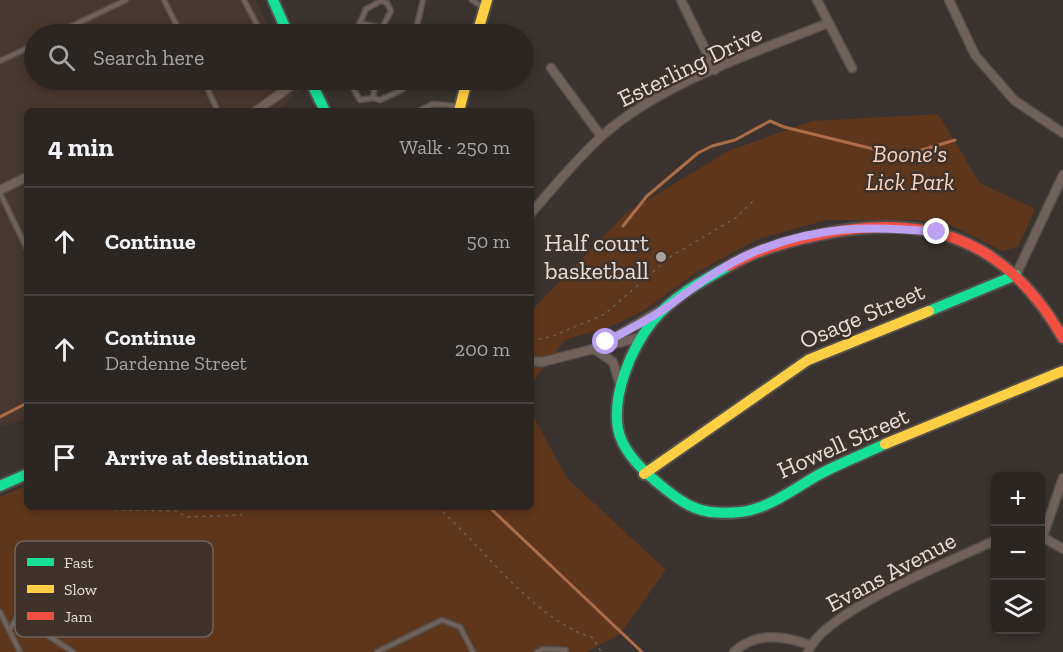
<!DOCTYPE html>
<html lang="en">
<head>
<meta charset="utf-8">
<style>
  :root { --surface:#2c2623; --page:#342e2b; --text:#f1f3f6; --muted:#a6a5a6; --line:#484341 }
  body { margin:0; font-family:"Zilla Slab",serif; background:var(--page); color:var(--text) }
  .controls { position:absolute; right:18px; bottom:18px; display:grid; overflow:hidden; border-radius:9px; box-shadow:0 3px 9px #0003 }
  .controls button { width:54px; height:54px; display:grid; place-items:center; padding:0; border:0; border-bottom:2px solid var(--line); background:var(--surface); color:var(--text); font:30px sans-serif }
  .stop { position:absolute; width:18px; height:18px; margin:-14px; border:4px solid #bca0f2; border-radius:50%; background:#fff }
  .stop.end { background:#bca0f2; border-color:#fff; box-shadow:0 2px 6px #0008 }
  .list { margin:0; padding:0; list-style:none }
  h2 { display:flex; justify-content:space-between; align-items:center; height:78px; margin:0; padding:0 24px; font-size:26px }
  h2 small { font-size:20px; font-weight:400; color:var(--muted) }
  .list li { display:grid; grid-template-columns:39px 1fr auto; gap:18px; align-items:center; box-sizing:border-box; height:108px; padding:0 24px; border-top:2px solid var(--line) }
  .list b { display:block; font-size:22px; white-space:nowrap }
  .list p { margin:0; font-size:20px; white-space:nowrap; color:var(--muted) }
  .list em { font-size:20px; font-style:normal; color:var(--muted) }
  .icon { flex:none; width:33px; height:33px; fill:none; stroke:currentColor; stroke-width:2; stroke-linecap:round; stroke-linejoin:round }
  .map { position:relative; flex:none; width:1063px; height:652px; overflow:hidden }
  .search { position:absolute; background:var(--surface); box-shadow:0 3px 9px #0003; left:24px; top:24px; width:510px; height:66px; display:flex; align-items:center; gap:15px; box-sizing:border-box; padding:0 21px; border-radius:33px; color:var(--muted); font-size:22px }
  .panel { position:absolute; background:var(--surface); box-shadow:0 3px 9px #0003; left:24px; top:108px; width:510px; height:402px; border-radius:9px }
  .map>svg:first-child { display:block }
  .built { fill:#48372e }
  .green { fill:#5e361b }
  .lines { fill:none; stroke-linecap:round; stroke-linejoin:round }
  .stream { stroke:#ad6d48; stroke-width:3 }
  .lane-casing { stroke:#554f4b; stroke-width:7 }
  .street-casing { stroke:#554f4b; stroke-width:11 }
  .fast-casing { stroke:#554f4b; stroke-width:14 }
  .slow-casing { stroke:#554f4b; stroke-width:14 }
  .jam-casing { stroke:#554f4b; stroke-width:14 }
  .path { stroke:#6a605a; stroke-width:1.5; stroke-dasharray:3 4.5; stroke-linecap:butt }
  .lane { stroke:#70625a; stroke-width:4 }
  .street { stroke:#70625a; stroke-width:8 }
  .fast { stroke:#16e098; stroke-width:10 }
  .slow { stroke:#ffcf43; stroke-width:10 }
  .jam { stroke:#f24e42; stroke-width:10 }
  .route { stroke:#bca0f2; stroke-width:8 }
  .poi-dot { fill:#aaa29e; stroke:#3e322b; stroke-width:2 }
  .labels { text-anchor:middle; stroke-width:5; stroke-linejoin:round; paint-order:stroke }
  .street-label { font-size:24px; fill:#e6deda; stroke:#3e322b }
  .park-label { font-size:24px; font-style:italic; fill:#fbd3bd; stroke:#3e322b }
  .poi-label { font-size:24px; fill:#e6deda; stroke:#3e322b; text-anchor:end }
  .key { fill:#3e322b; stroke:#706660; stroke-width:1.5 }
  .key-label { font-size:16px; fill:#e6deda }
</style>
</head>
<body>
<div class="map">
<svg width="1063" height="652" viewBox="0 0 1063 652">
  <rect width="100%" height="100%" fill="#3a332f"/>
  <path class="built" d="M0,0H256L272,34H34V80H293L299,91L276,111H27V419L0,427Z"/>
  <path class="green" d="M938,114L980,183L1035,209L1018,247L1002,251L955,227L918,220H826L756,240L694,274L643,311L612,326L565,340L531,384V311L626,213L728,151L812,121Z
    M531,412L567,478L666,570L619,635L586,652H0V497L27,485V507H531Z"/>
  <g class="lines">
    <path class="stream" d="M623,226L647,196L698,153L712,146L735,140L770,121L784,127L902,156L955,140
      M0,417L27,403
      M489,507L642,652"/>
    <defs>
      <path id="lane" d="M164,0L181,34
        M244,0L262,34
        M472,0L484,8
        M358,27L366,9L381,1L387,3L391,11L382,28L383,34
        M55,34L126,0
        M340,34L364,24L382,28
        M415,34L423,0
        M0,61L34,45
        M203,80L218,111
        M348,80L360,100L373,98
        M376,80L373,98L380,100L402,90L404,80
        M418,111L433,104L458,106
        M0,193L27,249
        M0,612L20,652
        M9,631L18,616L73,652
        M377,652L442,620L460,627L473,652
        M537,652L544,649L566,650"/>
      <path id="street" d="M681,0L715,70
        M817,0L852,68
        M949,0L975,55L1014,100L1063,133
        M551,68L601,136
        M256,111L299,80
        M0,190L27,177
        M531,213C554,187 577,158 603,135C663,82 754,53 828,23
        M1016,275L1063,175
        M531,361L542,362L641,337
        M620,385L613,362L594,349L659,311
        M1041,536L1063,549
        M1043,536L1063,478
        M734,652C756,631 785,636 810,645
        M808,652C823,611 954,560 996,540"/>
      <path id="fast" d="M273,0L288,34
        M310,80L325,111
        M729,266C702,281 672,297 652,322C631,349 612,394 618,429C622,450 642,470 658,483C686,507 702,516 740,512C770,509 797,486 822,473C843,462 864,454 885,444
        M929,311L1016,275
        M0,486L27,474"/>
      <path id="slow" d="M477,34L487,0
        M459,111L467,80
        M885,444L1063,371
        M644,474L808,360L929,311"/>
      <path id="jam" d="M729,266C756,250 789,241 819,235C928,211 1007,240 1063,338"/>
    </defs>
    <use href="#lane" class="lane-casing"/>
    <use href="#street" class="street-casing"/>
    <use href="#fast" class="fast-casing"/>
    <use href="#slow" class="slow-casing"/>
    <use href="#jam" class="jam-casing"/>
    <path class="path" d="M531,341L553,336L605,314L670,257L737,217L754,200
      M107,507L116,510L176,511L187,517L241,515L246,507
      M437,507C486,549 531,618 593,638L601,652"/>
    <use href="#lane" class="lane"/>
    <use href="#street" class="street"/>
    <use href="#fast" class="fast"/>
    <use href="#slow" class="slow"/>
    <use href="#jam" class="jam"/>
  </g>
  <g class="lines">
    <path class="route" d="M606,342C627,330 651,319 670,305C695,286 722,266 752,253C815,226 870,225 937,232"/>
  </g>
  <circle class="poi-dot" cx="661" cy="257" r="6"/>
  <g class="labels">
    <g class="street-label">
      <text transform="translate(690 66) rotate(-26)" y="8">Esterling Drive</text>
      <text transform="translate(862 316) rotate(-23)" y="8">Osage Street</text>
      <text transform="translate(843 443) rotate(-24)" y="8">Howell Street</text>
      <text transform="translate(891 572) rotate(-28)" y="8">Evans Avenue</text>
    </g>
    <g class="park-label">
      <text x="910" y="162">Boone's<tspan x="910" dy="28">Lick Park</tspan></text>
    </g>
    <g class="poi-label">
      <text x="649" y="251">Half court<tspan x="649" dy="28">basketball</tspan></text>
    </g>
  </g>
  <rect x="15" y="541" width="198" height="96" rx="9" class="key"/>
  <rect x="27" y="558" width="27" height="8" fill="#16e098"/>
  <rect x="27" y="585" width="27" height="8" fill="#ffcf43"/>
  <rect x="27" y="612" width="27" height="8" fill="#f24e42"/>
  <g class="key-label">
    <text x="64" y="568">Fast</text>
    <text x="64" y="595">Slow</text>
    <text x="64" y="622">Jam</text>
  </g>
</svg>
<div class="controls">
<button>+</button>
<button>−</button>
<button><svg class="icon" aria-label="layers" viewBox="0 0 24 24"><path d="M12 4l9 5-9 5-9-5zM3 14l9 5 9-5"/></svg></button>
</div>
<div class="stop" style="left:606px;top:342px"></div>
<div class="stop end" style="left:937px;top:232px"></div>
<div class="search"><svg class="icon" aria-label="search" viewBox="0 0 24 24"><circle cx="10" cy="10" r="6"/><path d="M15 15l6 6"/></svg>Search here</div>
<section class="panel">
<h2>4 min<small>Walk · 250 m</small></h2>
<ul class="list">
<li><svg class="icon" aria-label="ahead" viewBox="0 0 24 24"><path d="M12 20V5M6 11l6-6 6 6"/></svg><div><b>Continue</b></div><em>50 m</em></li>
<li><svg class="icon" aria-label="ahead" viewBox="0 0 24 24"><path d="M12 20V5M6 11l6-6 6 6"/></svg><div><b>Continue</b><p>Dardenne Street</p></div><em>200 m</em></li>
<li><svg class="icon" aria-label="arrive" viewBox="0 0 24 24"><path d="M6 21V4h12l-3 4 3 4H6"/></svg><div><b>Arrive at destination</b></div></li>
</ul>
</section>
</div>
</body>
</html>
